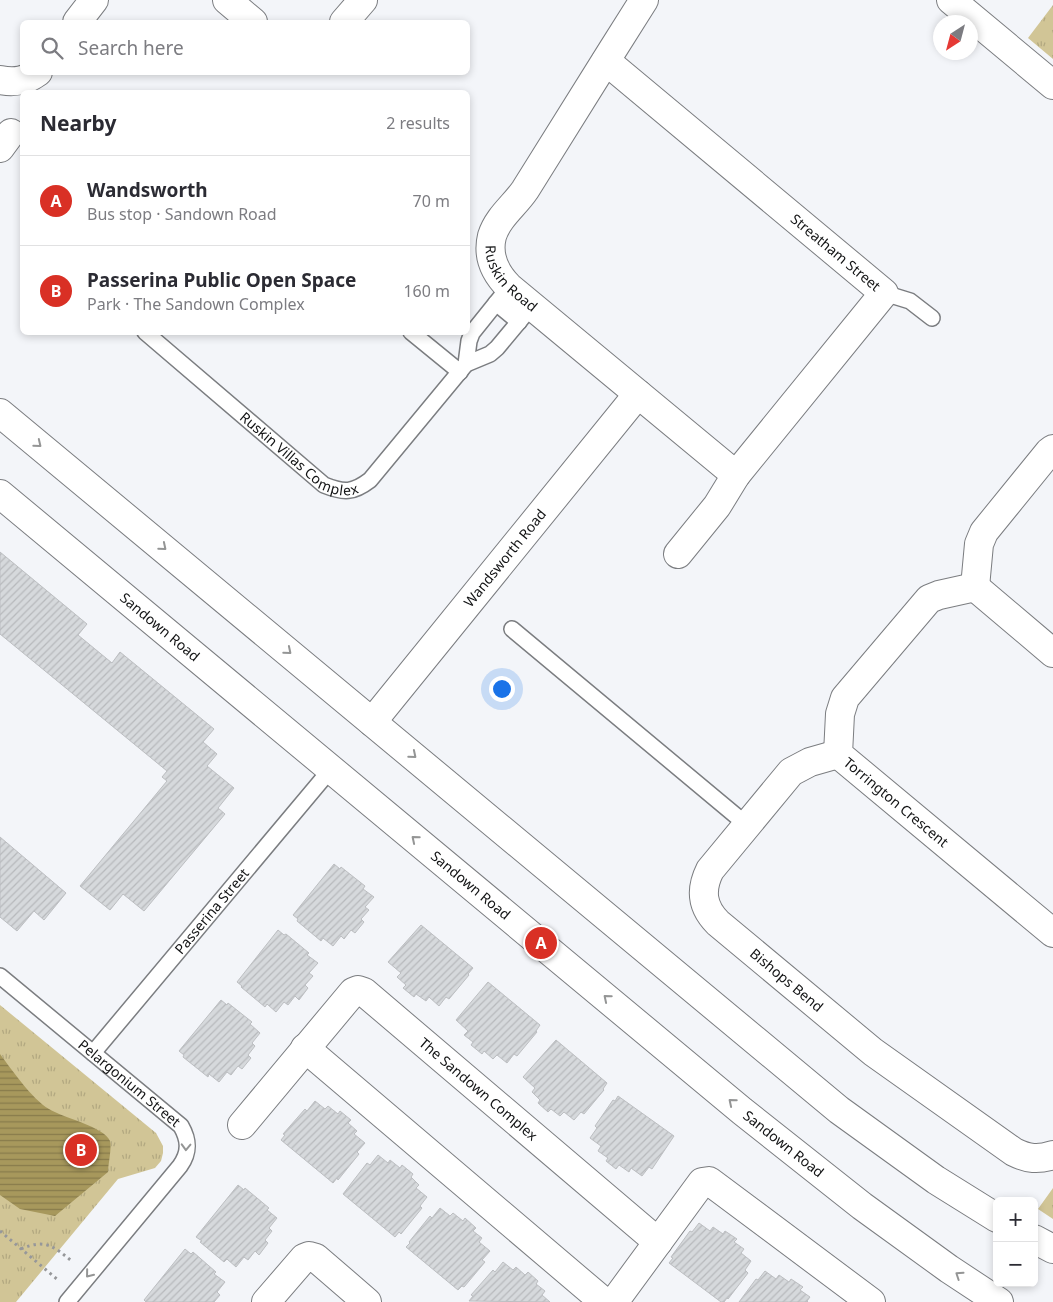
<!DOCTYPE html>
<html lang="en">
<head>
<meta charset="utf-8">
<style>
  :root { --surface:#fff; --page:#f7f7f7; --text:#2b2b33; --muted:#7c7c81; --line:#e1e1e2; --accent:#d93025 }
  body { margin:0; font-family:"Noto Sans",sans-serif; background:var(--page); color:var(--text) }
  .controls { position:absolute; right:15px; bottom:15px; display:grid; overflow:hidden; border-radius:8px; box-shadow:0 2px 8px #0003 }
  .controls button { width:45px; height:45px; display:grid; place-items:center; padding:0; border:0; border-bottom:1px solid var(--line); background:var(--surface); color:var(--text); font:25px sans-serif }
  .compass { position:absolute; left:933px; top:15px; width:45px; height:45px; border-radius:50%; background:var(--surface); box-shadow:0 2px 8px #0003; rotate:216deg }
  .you { position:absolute; left:501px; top:688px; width:18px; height:18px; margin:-12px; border:4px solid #fff; border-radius:50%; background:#1a73e8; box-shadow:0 0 0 8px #1a73e833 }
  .badge { display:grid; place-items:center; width:32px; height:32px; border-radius:50%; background:var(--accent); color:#fff; font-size:16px; font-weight:700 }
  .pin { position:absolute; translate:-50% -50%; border:2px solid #fff; box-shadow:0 1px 5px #0006 }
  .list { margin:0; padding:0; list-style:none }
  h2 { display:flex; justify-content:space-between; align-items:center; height:65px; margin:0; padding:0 20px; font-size:21px }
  h2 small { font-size:16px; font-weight:400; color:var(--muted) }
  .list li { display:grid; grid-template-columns:32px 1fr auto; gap:15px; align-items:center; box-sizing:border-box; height:90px; padding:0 20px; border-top:1px solid var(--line) }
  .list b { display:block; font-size:19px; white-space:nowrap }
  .list p { margin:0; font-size:16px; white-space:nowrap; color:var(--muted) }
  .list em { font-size:16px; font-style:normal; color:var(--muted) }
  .icon { flex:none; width:28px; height:28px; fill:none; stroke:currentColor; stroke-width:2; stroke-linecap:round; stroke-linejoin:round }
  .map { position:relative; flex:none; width:1053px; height:1302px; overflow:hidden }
  .search { position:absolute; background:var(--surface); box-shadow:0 2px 8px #0003; left:20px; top:20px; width:450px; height:55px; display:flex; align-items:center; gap:12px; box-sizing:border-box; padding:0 18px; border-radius:8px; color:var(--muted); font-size:19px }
  .panel { position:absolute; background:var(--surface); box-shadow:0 2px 8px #0003; left:20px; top:90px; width:450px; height:245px; border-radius:8px }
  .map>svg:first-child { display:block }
  .grass { fill:url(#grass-tufts) }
  .water { fill:url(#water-rules) }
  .building { fill:url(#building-hatch); stroke:#bcbec1 }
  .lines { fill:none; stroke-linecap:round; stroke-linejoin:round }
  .lane-casing { stroke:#7b7d80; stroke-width:18 }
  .street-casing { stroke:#7b7d80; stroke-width:30 }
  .secondary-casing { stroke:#7b7d80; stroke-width:30 }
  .path { stroke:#96979a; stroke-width:3; stroke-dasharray:2.5 4; stroke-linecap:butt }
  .lane { stroke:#fff; stroke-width:15 }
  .street { stroke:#fff; stroke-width:28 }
  .secondary { stroke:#fff; stroke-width:28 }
  .oneway { stroke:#949595 }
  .labels { text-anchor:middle; stroke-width:4; stroke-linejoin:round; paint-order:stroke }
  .street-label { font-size:14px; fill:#121314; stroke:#f3f5f9 }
</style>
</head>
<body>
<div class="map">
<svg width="1053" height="1302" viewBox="0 0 1053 1302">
  <defs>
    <pattern id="grass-tufts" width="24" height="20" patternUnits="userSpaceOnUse" patternTransform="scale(1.25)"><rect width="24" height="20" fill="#d1c596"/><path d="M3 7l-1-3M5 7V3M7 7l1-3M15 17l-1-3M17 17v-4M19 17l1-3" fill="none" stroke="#b2a880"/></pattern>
    <pattern id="water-rules" width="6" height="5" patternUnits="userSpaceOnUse" patternTransform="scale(1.25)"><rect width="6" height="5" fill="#a7985c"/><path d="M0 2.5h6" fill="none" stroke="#877b4b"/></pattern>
    <pattern id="building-hatch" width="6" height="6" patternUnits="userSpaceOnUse" patternTransform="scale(1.25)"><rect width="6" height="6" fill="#d6d9dc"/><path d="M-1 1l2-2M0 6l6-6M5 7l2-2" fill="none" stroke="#b7b9bc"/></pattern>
  </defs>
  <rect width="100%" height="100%" fill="#f3f5f9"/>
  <path class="grass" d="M1053,5V59L1028,38Z
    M0,1005L156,1133L163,1146V1153L161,1161L155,1168L118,1179L16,1302H0Z
    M1053,1188V1219L1038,1209Z"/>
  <path class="water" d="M0,1054C12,1070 32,1099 49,1109C61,1117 105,1127 110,1141C112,1148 108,1165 108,1172L55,1216L20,1209L0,1195Z"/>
  <path class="building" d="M0,552L87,624L78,635L112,663L120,652L214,729L203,742L217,754L207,766L234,788L218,808L225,814L144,911L123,894L110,910L80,886L167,781L162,777L167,771L0,634Z
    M0,837L66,893L44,920L34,911L17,931L0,917Z
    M334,864L340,869L341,867L365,886L363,889L374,897L365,907L369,910L361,919L364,922L355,933L351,930L344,939L341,936L333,946L323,938L321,941L297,921L298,919L293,915Z
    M421,925L473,968L468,974L469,975L449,999L446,997L439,1006L429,997L426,1001L416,994L414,997L403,988L406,985L397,977L401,973L388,962Z
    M278,930L284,935L286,934L309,953L307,955L318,963L309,973L313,976L305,985L308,988L299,1000L295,996L288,1005L284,1002L276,1012L267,1004L265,1007L241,987L242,986L237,982Z
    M488,982L540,1025L536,1031L537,1032L517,1056L514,1054L507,1063L497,1055L493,1059L484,1051L482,1054L471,1045L473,1042L464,1035L468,1031L456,1020Z
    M221,1000L227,1005L228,1003L252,1022L250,1024L260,1033L252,1043L255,1046L248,1055L251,1058L242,1069L238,1066L231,1075L227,1072L219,1082L209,1074L208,1077L183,1057L184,1055L179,1051Z
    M556,1040L607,1083L603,1089L604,1090L584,1114L581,1112L574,1120L564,1112L560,1116L551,1109L548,1112L538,1103L540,1100L532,1092L535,1088L523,1077Z
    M618,1096L674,1136L652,1169L649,1167L642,1176L631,1168L629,1172L619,1165L616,1169L606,1161L608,1158L598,1151L601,1146L590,1138L597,1128L595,1126L613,1100L615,1101Z
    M315,1101L325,1109L328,1106L338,1114L340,1111L351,1120L348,1123L357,1131L354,1134L365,1143L357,1152L359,1154L338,1180L337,1178L333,1183L281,1140L285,1135L283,1134L305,1109L307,1111Z
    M378,1155L388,1163L390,1160L400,1168L402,1165L413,1174L411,1177L419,1185L416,1188L427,1197L420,1206L422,1208L401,1234L399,1232L395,1237L343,1194L367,1163L370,1165Z
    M238,1185L244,1190L245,1188L269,1208L267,1210L277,1218L269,1228L272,1231L265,1240L268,1243L259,1255L255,1251L248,1260L244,1257L236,1267L227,1259L224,1262L200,1242L202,1241L196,1237Z
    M440,1208L450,1216L453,1213L463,1221L465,1218L476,1228L473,1231L482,1238L479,1242L490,1251L482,1260L485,1262L464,1287L462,1286L458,1290L406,1247L410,1243L409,1242L430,1216L432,1218Z
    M699,1223L710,1231L713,1227L723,1234L725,1231L737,1239L734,1242L744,1249L741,1253L751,1261L745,1270L748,1273L728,1299L727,1298L724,1302H721L669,1263L673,1258L671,1257L690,1231L692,1232Z
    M185,1249L191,1254L193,1252L216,1272L214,1274L225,1282L217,1292L220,1295L214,1302H146L144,1300Z
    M503,1262L513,1270L516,1267L525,1275L528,1272L538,1281L536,1284L545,1291L542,1295L550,1302L469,1301L473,1296L471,1295L493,1270L495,1272Z
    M765,1271L776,1279L779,1275L789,1282L791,1279L803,1287L800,1290L810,1297L807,1301L808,1302H739L756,1279L758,1280Z"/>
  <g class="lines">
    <defs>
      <g id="lane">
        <path d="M884,293L910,301L932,318"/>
        <path d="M496,303L519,322"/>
        <path id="s1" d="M145,332L324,485C344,493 353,493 370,480L466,364L490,354L497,348L532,306"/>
        <path d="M411,332L460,372"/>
        <path d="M466,364L469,341L472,333L509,287"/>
        <path d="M512,629L747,825"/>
        <path id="s2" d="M0,976L181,1126C189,1140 190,1152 180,1166L67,1302"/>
        <path id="s3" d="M93,1053L331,769"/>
      </g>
      <g id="street">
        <path d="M227,0L253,22"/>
        <path id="s4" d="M644,0C604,63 565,126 525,190C515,205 498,217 492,236C487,256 495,273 509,287L736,475"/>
        <path d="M951,0L1053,85"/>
        <path d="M77,22L94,0"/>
        <path d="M344,22L363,0"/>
        <path id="s5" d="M606,61L884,293L736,475L717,506L678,554"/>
        <path d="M0,80C15,83 26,81 38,72"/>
        <path d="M0,148L11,133"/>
        <path id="s6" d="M1053,449L1049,452L984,532L979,544L975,587L939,595L929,599L845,698L840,714L838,754L1053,933"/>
        <path d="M975,587L1053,653"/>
        <path id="s7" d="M372,722L638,394"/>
        <path id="s8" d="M838,754L810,762L791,772L710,870C700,890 702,907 718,923L873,1052L1014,1152C1028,1159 1038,1160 1053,1155"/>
        <path d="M305,1048L604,1302"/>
        <path id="s9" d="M242,1125L353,992L358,990L364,992L658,1242"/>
        <path d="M266,1302L304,1258L309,1256L316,1258L367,1302"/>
        <path d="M614,1302L702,1182L709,1181L871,1302"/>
      </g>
      <g id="secondary">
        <path d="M0,413L839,1110L936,1180L997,1218"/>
        <path id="s10" d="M0,494L742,1111L862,1206L949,1269L999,1302"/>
        <path d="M1034,1239L1053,1249"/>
      </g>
    </defs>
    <use href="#lane" class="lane-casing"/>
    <use href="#street" class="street-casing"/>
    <use href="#secondary" class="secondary-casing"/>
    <path class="path" d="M0,1231L58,1280
      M21,1249C46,1238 54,1247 73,1262"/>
    <use href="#lane" class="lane"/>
    <use href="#street" class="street"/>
    <use href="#secondary" class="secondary"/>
  </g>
  <defs><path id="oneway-chevron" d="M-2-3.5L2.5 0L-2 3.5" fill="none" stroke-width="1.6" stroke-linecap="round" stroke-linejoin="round" transform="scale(1.25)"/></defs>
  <g class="oneway">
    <use href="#oneway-chevron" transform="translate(38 444) rotate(39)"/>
    <use href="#oneway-chevron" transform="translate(163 547) rotate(40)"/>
    <use href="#oneway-chevron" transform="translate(288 651) rotate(40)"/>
    <use href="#oneway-chevron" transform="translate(413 755) rotate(40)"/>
    <use href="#oneway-chevron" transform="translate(415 839) rotate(-140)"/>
    <use href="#oneway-chevron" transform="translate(607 998) rotate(-140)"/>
    <use href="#oneway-chevron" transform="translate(732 1102) rotate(-140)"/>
    <use href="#oneway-chevron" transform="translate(186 1147) rotate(92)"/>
    <use href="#oneway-chevron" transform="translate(89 1274) rotate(129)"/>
    <use href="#oneway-chevron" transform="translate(959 1275) rotate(-146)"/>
  </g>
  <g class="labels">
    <g class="street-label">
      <text dy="5" stroke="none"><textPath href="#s5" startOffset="299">Streatham Street</textPath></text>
      <text dy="5" stroke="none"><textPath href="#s4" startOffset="331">Ruskin Road</textPath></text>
      <text dy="5" stroke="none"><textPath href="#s1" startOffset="199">Ruskin Villas Complex</textPath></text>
      <text dy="5" stroke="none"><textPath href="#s7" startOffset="211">Wandsworth Road</textPath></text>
      <text dy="5" stroke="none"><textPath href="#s10" startOffset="208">Sandown Road</textPath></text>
      <text dy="5" stroke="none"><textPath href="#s6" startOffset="474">Torrington Crescent</textPath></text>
      <text dy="5" stroke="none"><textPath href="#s10" startOffset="612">Sandown Road</textPath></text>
      <text dy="5" stroke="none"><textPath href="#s3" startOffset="185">Passerina Street</textPath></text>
      <text dy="5" stroke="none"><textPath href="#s8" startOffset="325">Bishops Bend</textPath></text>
      <text dy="5" stroke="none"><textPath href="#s2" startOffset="168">Pelargonium Street</textPath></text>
      <text dy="5" stroke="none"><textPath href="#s9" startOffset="335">The Sandown Complex</textPath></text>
      <text dy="5" stroke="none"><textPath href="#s10" startOffset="1018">Sandown Road</textPath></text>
    </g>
  </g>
</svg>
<div class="controls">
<button>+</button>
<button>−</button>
</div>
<svg class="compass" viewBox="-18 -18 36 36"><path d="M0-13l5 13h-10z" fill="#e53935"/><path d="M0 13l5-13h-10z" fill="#7c7c81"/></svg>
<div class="you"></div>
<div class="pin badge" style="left:541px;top:943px">A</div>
<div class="pin badge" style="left:81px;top:1150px">B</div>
<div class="search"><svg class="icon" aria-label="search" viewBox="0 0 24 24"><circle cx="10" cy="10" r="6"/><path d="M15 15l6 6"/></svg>Search here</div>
<section class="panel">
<h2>Nearby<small>2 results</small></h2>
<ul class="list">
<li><span class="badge">A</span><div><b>Wandsworth</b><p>Bus stop · Sandown Road</p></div><em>70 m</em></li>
<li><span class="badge">B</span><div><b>Passerina Public Open Space</b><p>Park · The Sandown Complex</p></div><em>160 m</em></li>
</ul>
</section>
</div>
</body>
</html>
